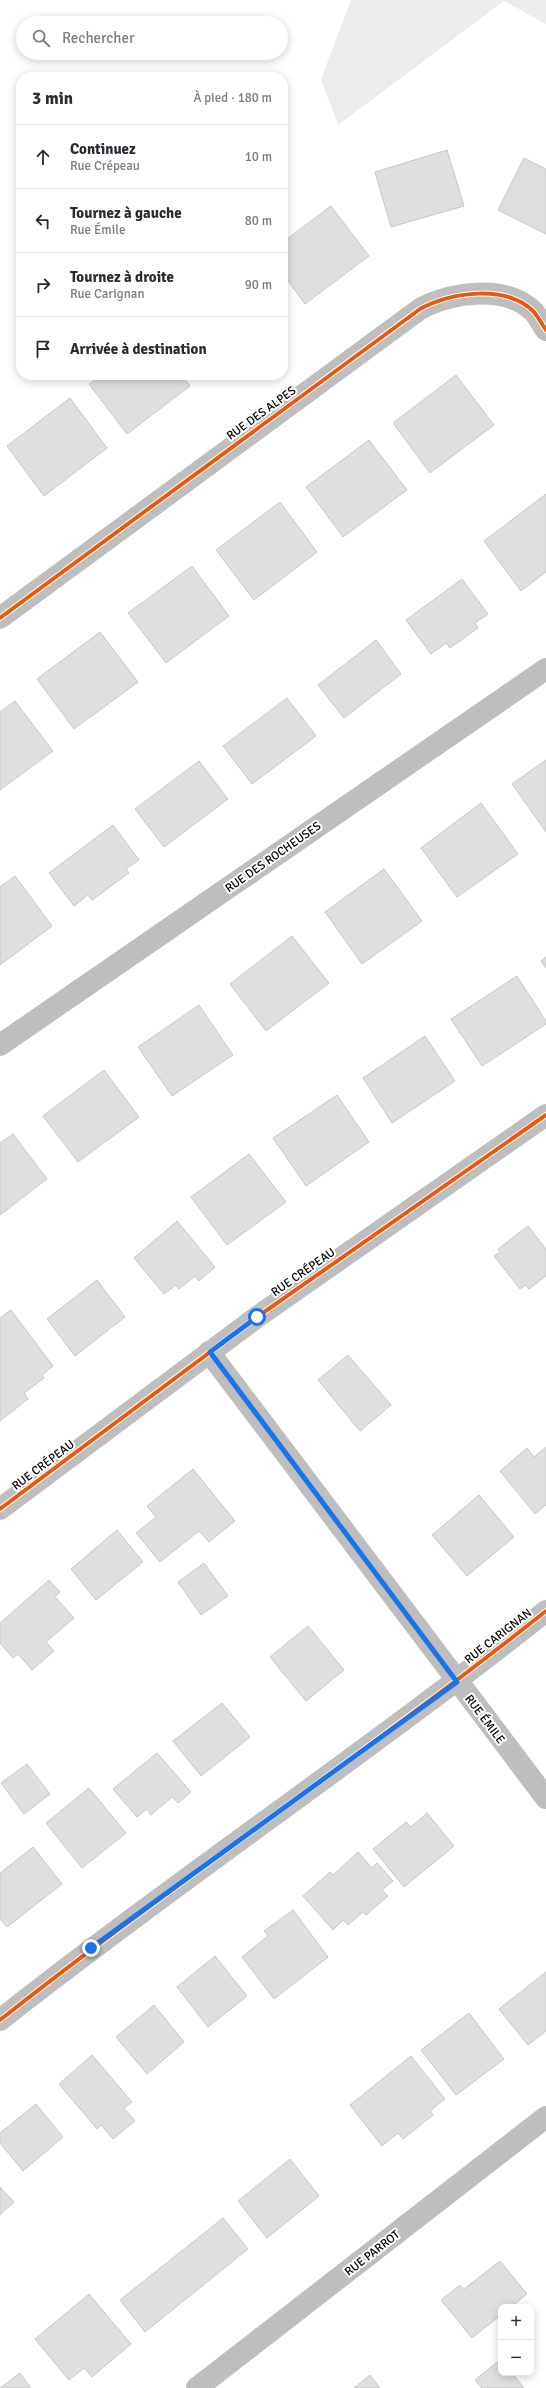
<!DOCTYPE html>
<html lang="fr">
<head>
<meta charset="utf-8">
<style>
  :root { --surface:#fff; --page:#f2f2f3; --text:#2b2b33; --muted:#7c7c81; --line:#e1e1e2 }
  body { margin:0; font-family:Signika,sans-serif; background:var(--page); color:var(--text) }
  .controls { position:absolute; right:12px; bottom:12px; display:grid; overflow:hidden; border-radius:8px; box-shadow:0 2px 10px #0003 }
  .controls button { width:36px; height:36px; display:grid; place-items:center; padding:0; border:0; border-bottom:1px solid var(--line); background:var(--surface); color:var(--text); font:20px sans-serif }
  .stop { position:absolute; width:12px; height:12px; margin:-9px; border:3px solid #1a73e8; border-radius:50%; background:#fff }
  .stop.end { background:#1a73e8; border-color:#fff; box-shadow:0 1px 4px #0008 }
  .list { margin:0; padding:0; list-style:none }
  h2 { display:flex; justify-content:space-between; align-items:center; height:52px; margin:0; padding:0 16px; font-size:17px }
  h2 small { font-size:13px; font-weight:400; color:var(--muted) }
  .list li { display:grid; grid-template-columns:26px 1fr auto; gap:12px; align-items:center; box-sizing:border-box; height:64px; padding:0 16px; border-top:1px solid var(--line) }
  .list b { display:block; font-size:15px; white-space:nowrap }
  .list p { margin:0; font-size:13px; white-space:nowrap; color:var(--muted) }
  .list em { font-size:13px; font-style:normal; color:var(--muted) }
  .icon { flex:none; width:22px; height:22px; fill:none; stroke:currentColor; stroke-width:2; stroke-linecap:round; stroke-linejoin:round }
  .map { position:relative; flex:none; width:546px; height:2388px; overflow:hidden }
  .search { position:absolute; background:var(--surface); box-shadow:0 2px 10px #0003; left:16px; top:16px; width:272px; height:44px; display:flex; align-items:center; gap:10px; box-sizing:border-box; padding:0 14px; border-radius:22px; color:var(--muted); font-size:15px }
  .panel { position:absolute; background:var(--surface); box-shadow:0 2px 10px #0003; left:16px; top:72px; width:272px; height:308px; border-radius:16px }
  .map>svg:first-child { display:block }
  .green { fill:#ececec }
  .building { fill:#dfdfdf; stroke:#c7c7c7 }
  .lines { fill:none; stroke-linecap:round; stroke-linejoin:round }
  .minor { stroke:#bebebe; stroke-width:22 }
  .cycleway-casing { stroke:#fff; stroke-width:6 }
  .cycleway { stroke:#e8590c; stroke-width:4 }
  .route { stroke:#1a73e8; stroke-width:5 }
  .labels { text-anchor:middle; stroke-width:4; stroke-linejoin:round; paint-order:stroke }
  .street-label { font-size:12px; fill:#000; stroke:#fff }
</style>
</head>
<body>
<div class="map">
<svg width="546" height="2388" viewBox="0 0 546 2388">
  <rect width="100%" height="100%" fill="#fff"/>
  <path class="green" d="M351,0H546V24L504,1L338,125L321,79Z"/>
  <path class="building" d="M447,150L464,206L391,227L375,172Z
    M524,158L546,169V234L498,210Z
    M331,206L369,256L305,304L283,274V242Z
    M101,375H182L190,386L127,434L89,384Z
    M456,375L494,425L430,473L393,423Z
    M70,398L107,448L44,496L7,446Z
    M369,440L407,490L343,537L306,487Z
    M546,494V572L521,591L484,541Z
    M280,502L317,552L254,600L216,550Z
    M192,566L229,616L166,663L128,613Z
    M462,579L488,614L475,623L478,628L450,648L446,643L431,654L406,620Z
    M100,632L138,682L74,729L37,679Z
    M376,640L401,674L344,718L318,685Z
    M287,698L316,736L252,784L223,746Z
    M15,701L53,751L0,790V712Z
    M546,760V832L512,784Z
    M199,761L228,799L164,847L135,809Z
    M481,803L518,854L457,897L421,848Z
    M113,825L139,860L126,869L129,873L92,900L88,895L74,906L49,873Z
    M384,869L422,921L362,964L325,912Z
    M15,876L52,926L0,965V887Z
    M292,936L329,983L266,1031L230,984Z
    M546,957V968L541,961Z
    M517,976L546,1021V1024L482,1066L451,1019Z
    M199,1005L233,1055L172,1096L138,1047Z
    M425,1036L455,1081L392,1123L363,1078Z
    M104,1070L139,1117L78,1162L43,1116Z
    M337,1095L369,1142L306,1186L273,1138Z
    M13,1134L47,1179L0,1215V1143Z
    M249,1154L286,1202L227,1245L191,1197Z
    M177,1221L215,1267L199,1281L195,1276L179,1289L176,1285L164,1294L134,1258Z
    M528,1226L546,1249V1276L529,1289L526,1285L520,1289L494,1256L500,1252L498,1249Z
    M97,1280L125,1317L75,1356L47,1319Z
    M11,1310L53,1366L42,1375L44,1378L24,1393L28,1399L0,1421V1318Z
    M348,1355L391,1405L360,1431L318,1380Z
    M546,1447V1505L535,1514L500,1471L527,1448L534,1457Z
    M193,1469L235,1521L209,1542L199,1531L160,1562L136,1533L156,1517L147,1506Z
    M479,1495L514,1537L467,1576L432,1535Z
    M117,1530L143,1562L96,1600L71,1569Z
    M204,1563L228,1596L201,1615L178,1582Z
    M49,1580L60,1592L55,1597L74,1618L46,1642L54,1651L32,1670L18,1654L13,1658L0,1643V1623Z
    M308,1626L344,1670L306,1701L270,1657Z
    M222,1703L250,1737L201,1776L173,1741Z
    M157,1753L191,1792L178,1803L172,1797L151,1815L147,1809L137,1817L113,1789Z
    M27,1764L50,1794L24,1814L1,1783Z
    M89,1788L126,1833L82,1868L46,1823Z
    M427,1813L454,1846L404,1887L373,1849L406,1822L411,1827Z
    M33,1847L62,1884L7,1927L0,1919V1873Z
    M358,1852L372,1868L377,1863L393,1881L382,1890L388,1896L366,1915L363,1912L348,1925L343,1920L333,1930L303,1896L330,1872L333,1875Z
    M293,1910L328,1957L274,1999L242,1957L268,1936L264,1931Z
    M215,1956L247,1996L208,2027L177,1987Z
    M546,1972V2031L528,2045L499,2009Z
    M154,2005L184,2042L147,2074L116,2037Z
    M469,2013L504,2059L456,2095L421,2050Z
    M92,2055L132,2102L124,2108L135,2121L113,2139L101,2125L97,2129L59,2084Z
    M411,2056L445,2099L430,2111L433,2115L403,2139L398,2133L382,2146L350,2105Z
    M36,2104L63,2137L23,2171L0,2143V2133Z
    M290,2159L319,2196L267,2238L238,2201Z
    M0,2187L14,2202L0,2215Z
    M223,2218L248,2249L145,2332L120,2300Z
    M500,2261L527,2294L511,2307H501V2315L472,2338L441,2300L460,2285L464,2289Z
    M89,2294L131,2344L92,2377L84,2368L69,2380L35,2339Z
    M501,2359V2373H512L524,2388H482L475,2380Z
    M20,2373L31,2388H0Z
    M370,2375L380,2388H354Z"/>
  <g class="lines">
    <path class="minor" d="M0,618L420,309C450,292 507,284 534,312C538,317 542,324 546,330
      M0,1045L546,669
      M209,1352L546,1798
      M0,1509L257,1317L546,1115
      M0,2020C179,1879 368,1752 546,1611
      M197,2388L546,2117"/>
    <defs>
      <path id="cycleway" d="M0,618L420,309C450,292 507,284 534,312C538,317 542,324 546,330
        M0,1509L257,1317L546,1115
        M0,2020C179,1879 368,1752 546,1611"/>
    </defs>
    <use href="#cycleway" class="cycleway-casing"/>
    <use href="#cycleway" class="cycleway"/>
  </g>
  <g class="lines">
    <path class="route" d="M91,1948L457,1682L210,1352L257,1317"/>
  </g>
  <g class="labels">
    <g class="street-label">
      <text transform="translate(261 413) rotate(-36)" y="4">RUE DES ALPES</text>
      <text transform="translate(273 857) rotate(-35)" y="4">RUE DES ROCHEUSES</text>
      <text transform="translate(303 1272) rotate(-35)" y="4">RUE CRÉPEAU</text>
      <text transform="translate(43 1465) rotate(-37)" y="4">RUE CRÉPEAU</text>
      <text transform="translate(498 1636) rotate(-38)" y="4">RUE CARIGNAN</text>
      <text transform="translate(485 1719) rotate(53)" y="4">RUE ÉMILE</text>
      <text transform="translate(372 2253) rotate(-38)" y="4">RUE PARROT</text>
    </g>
  </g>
</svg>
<div class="controls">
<button>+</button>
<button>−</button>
</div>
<div class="stop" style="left:257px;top:1317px"></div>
<div class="stop end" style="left:91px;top:1948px"></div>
<div class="search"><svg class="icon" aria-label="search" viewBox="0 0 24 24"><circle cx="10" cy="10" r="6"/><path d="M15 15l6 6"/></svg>Rechercher</div>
<section class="panel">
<h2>3 min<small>À pied · 180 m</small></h2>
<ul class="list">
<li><svg class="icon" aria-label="ahead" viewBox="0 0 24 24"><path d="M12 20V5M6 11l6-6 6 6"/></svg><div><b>Continuez</b><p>Rue Crépeau</p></div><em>10 m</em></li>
<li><svg class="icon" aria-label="left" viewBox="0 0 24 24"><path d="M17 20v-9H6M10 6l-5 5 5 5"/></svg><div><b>Tournez à gauche</b><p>Rue Émile</p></div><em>80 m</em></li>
<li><svg class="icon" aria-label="right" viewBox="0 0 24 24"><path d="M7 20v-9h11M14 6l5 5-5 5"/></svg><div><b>Tournez à droite</b><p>Rue Carignan</p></div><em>90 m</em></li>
<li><svg class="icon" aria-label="arrive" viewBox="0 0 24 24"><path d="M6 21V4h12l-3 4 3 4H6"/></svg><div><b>Arrivée à destination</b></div></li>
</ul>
</section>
</div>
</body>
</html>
